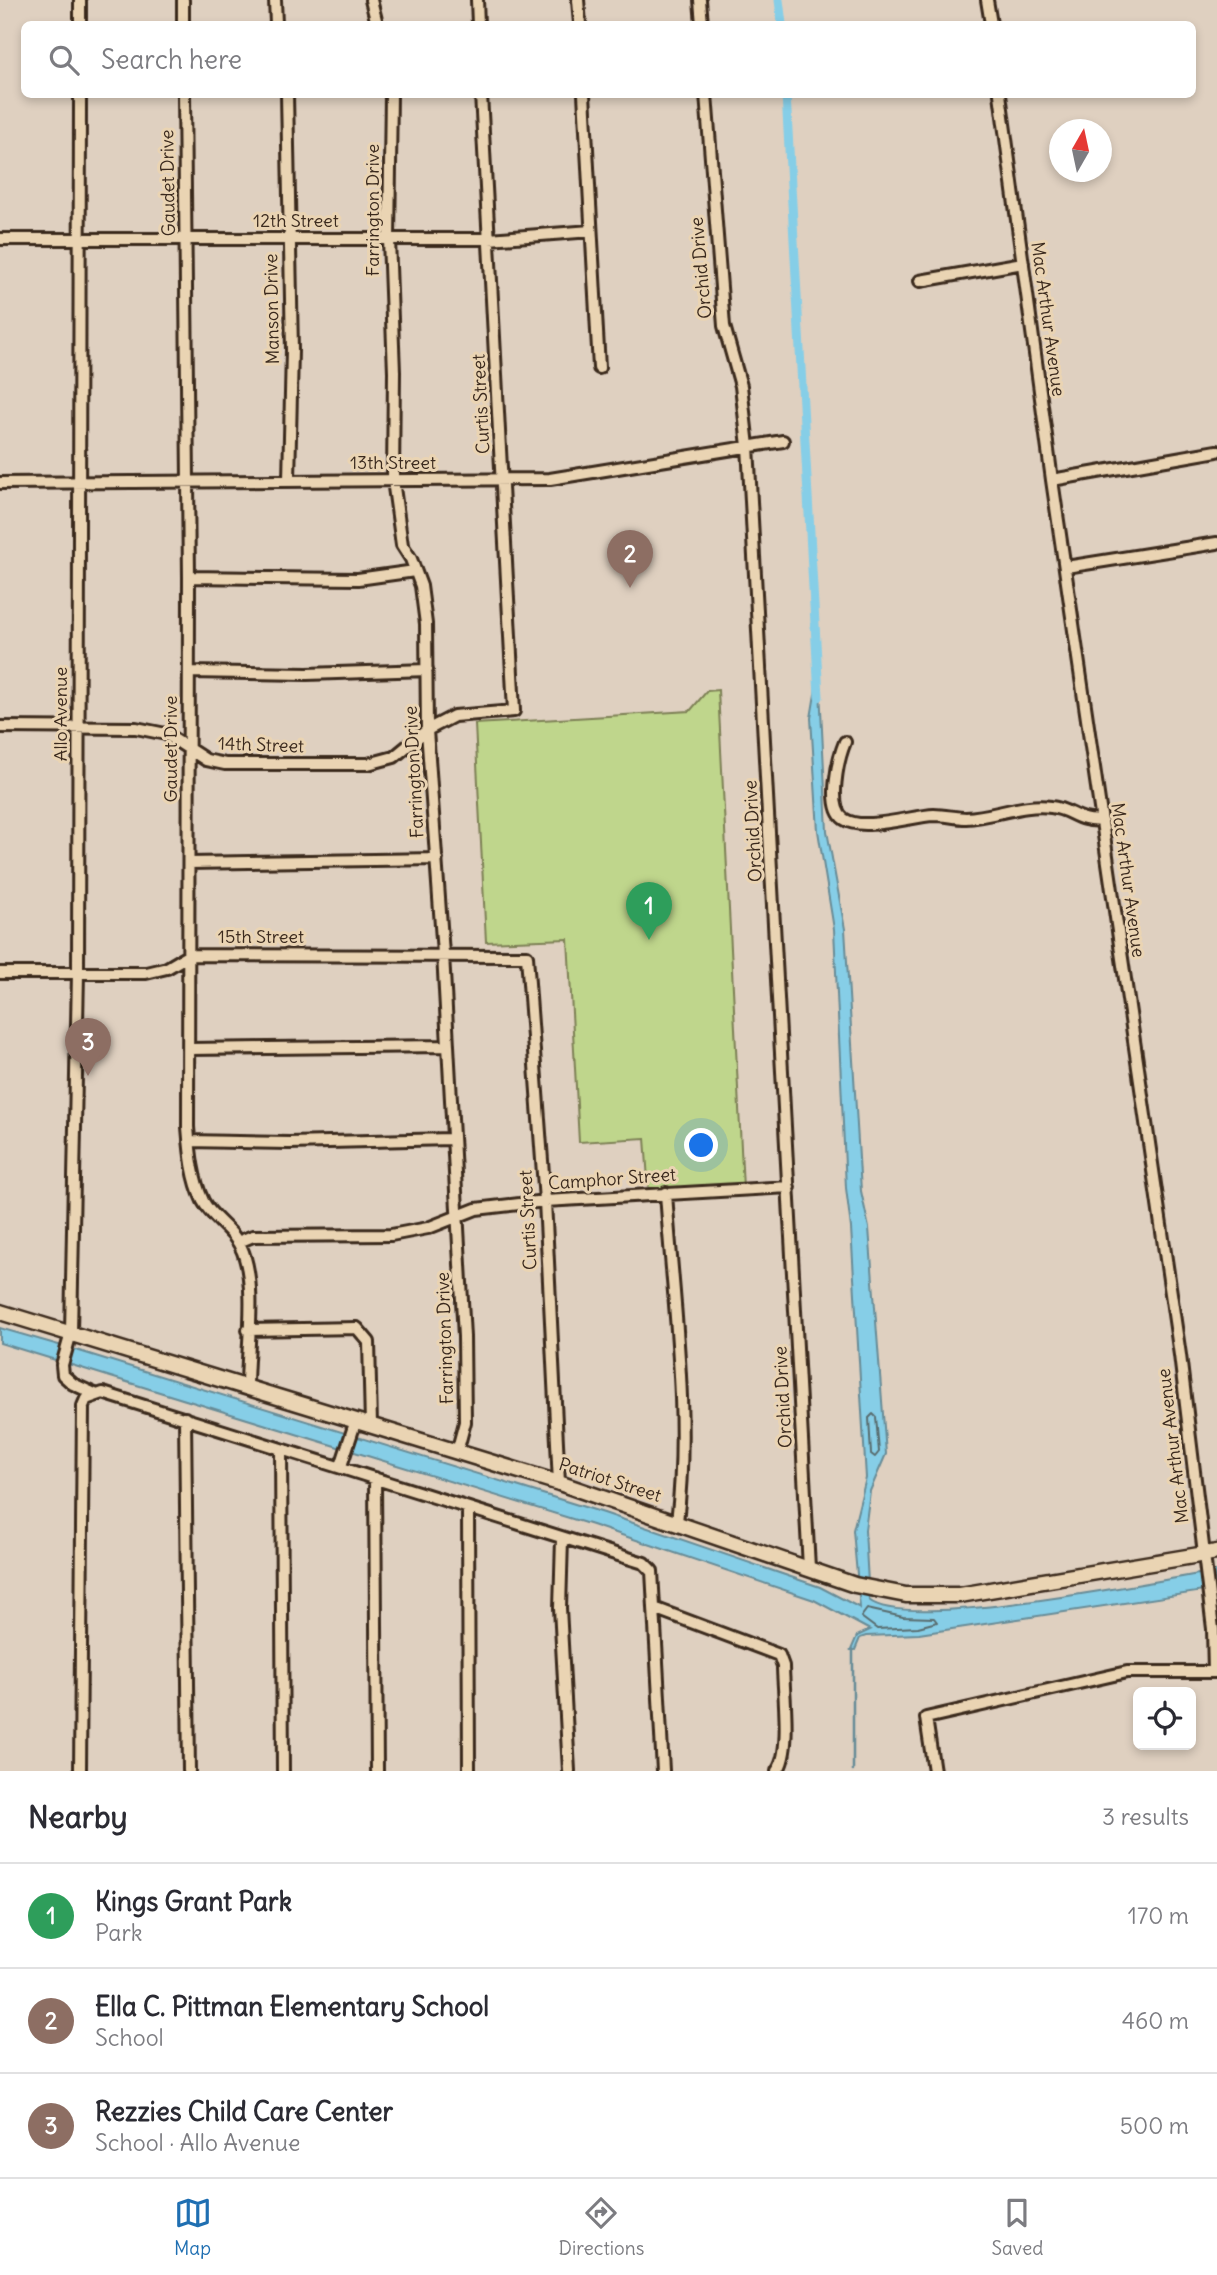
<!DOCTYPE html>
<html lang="en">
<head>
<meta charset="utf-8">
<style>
  :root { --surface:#fff; --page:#f7f7f7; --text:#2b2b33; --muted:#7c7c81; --line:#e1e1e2; --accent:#1f6fb2 }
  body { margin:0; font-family:Delius,sans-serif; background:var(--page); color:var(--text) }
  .controls { position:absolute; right:21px; bottom:21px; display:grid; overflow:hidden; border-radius:10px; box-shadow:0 4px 10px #0003 }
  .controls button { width:63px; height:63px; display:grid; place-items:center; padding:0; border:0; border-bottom:2px solid var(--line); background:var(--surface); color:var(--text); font:35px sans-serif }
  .compass { position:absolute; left:1049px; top:119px; width:63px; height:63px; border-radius:50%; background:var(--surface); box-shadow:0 4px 10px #0003; rotate:9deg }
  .you { position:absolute; left:702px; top:1146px; width:24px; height:24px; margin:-18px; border:5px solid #fff; border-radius:50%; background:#1a73e8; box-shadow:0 0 0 10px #1a73e833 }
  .badge { display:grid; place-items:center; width:46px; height:46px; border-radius:50%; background:var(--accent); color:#fff; font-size:23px; font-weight:700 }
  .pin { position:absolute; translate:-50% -58px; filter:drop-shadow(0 2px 4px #0008) }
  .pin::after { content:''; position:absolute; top:37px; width:24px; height:21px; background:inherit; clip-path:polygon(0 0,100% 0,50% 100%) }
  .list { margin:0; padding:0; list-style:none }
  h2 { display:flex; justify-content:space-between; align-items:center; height:91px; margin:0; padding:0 28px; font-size:30px }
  h2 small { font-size:23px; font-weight:400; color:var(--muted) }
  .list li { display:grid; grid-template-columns:46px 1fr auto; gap:21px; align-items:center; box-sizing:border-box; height:105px; padding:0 28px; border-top:2px solid var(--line) }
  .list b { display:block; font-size:26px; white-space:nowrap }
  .list p { margin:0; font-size:23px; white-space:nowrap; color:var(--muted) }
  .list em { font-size:23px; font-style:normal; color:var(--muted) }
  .icon { flex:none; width:38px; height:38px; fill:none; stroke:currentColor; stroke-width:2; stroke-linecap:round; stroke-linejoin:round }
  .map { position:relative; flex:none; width:1217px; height:1771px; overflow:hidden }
  .search { position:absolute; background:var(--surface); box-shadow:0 4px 10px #0003; left:21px; right:21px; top:21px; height:77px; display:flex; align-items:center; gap:18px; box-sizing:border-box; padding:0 24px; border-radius:10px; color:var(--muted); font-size:26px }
  .sheet { height:406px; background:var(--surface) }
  nav { display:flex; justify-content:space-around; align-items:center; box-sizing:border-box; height:98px; border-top:2px solid var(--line); background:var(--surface); font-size:19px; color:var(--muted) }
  nav a { display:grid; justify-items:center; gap:4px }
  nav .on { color:var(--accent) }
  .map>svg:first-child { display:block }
  .green { fill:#bfd68c; stroke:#7d8055; stroke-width:2 }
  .water { fill:#86cee7; stroke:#688c97; stroke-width:2 }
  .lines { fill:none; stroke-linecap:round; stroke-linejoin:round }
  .shore { stroke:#596c6e; stroke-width:2 }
  .stream { stroke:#688c97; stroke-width:2.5 }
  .canal { stroke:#86cee7; stroke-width:9 }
  .minor-casing { stroke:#3b2a1e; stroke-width:16 }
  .major-casing { stroke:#3b2a1e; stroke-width:19 }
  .minor { stroke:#ead4b3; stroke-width:10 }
  .major { stroke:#ead4b3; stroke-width:14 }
  .labels { text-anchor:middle; stroke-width:6; stroke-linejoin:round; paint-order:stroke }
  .street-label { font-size:18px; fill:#3b2a1e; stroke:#ead4b3 }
</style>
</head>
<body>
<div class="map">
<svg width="1217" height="1771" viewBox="0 0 1217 1771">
  <rect width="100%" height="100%" fill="#dfd0c0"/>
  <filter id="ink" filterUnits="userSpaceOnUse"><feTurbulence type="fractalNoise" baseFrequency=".0143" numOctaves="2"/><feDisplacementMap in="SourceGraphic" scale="14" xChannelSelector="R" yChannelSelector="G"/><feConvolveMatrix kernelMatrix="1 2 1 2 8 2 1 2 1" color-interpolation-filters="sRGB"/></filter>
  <g filter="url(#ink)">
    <path class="green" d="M718,690L743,1188L649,1194L645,1138L579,1142L568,939L486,942L475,724L690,711L707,691Z"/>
    <path class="water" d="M816,688L820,689L827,831L845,929L861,1191L869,1228L886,1454L870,1491L865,1530L869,1600C906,1632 1159,1580 1217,1571V1589L919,1634L866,1636L860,1638L855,1650H851L857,1636L870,1630L814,1600L592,1525L0,1343V1328L76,1350L604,1513L820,1587L860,1608L853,1530L866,1478L851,1228L846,1188L834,929L818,831L811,718Z"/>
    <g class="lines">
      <path class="shore" d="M873,1414L876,1417L879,1452L875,1457L871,1454L869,1418Z
        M867,1609L903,1617L934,1618L937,1622L918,1627L877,1629L861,1617Z"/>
      <path class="stream" d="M853,1771V1650"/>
      <path class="canal" d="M779,0L782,24
        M786,94L819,697"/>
      <defs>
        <path id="minor" d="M80,0V24
          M183,0V24
          M275,0L276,24
          M371,0L377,24
          M477,0L478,24
          M578,0L580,24
          M700,0L702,24
          M987,0L991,24
          M80,94L78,973L71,1333L62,1365L63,1375L73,1384L95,1394
          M184,94L189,577L188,1127C190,1151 192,1178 203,1201C213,1220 235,1230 243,1252C257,1289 247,1346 247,1387
          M287,94L292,350L289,480
          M391,94L389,239L394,372L393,480L402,545L411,559L421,586L426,624L427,730L443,954L464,1337L465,1422L457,1452
          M584,94L599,368
          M706,94L724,326L741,386L748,446L809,1568
          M1000,94L1052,480L1180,1355L1213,1629L1214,1672
          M0,239H489L591,231
          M920,281L1023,263
          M1052,480L1217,451
          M0,483L550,479L783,441
          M1066,567L1217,543
          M189,577L358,579L415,571
          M189,672L307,674L427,670
          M0,727L136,728L166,734L206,760L225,764H368L394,757L427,730L454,716L514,711L481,94
          M845,742C838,759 827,807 844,819C862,832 912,816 934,815C945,815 956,818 966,818C994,817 1023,803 1051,807C1071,809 1078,823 1102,820
          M189,863L437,859
          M0,973H146L167,968L189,955L527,956L545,1201L559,1483
          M189,1049L446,1046
          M189,1141L289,1143L451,1139
          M666,1193C673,1300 690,1415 677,1522
          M238,1242L253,1236L391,1235L428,1228L476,1209L545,1201L789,1187
          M248,1330L357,1328L369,1342L371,1425
          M185,1418L189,1771
          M281,1449L283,1771
          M341,1466L356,1420
          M375,1478L377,1771
          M468,1508L469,1771
          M562,1539L560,1608L569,1771
          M654,1608L779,1655L783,1666C783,1690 792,1753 777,1771
          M80,1771L83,1406L86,1399L103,1393L644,1563L652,1571L663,1771
          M934,1771L926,1718L1127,1672H1217"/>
        <path id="major" d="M0,1312L559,1483L855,1585L906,1595H960L1217,1552"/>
      </defs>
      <use href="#minor" class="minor-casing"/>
      <use href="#major" class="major-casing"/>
      <use href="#minor" class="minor"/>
      <use href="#major" class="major"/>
    </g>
  </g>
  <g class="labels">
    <g class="street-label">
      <text transform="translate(168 183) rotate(-91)" y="6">Gaudet Drive</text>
      <text transform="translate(373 210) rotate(-90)" y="6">Farrington Drive</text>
      <text x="296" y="227">12th Street</text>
      <text transform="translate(701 268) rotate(-95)" y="6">Orchid Drive</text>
      <text transform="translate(272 309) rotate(-91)" y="6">Manson Drive</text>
      <text transform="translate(1048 319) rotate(82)" y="6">Mac Arthur Avenue</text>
      <text transform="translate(481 404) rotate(-93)" y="6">Curtis Street</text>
      <text x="393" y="469">13th Street</text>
      <text transform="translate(61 714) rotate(-90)" y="6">Allo Avenue</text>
      <text transform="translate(261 745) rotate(2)" y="6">14th Street</text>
      <text transform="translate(171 749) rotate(-90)" y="6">Gaudet Drive</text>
      <text transform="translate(414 772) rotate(-93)" y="6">Farrington Drive</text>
      <text transform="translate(753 831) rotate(-93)" y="6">Orchid Drive</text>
      <text transform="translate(1128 880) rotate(82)" y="6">Mac Arthur Avenue</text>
      <text x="261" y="943">15th Street</text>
      <text transform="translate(612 1179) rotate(-4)" y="6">Camphor Street</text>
      <text transform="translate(528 1220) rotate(-93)" y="6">Curtis Street</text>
      <text transform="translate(445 1338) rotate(-92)" y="6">Farrington Drive</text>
      <text transform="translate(783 1397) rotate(-93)" y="6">Orchid Drive</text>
      <text transform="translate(1173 1446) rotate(-97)" y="6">Mac Arthur Avenue</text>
      <text transform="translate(610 1480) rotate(18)" y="6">Patriot Street</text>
    </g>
  </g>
</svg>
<div class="controls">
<button><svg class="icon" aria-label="locate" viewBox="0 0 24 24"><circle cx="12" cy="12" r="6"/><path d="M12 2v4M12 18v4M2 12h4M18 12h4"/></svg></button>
</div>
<svg class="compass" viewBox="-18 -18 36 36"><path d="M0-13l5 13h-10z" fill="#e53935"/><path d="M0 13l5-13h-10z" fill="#7c7c81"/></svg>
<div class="you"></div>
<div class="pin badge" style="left:649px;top:940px;background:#2e9e5b">1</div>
<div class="pin badge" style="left:630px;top:588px;background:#8d6e63">2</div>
<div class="pin badge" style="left:88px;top:1076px;background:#8d6e63">3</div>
<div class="search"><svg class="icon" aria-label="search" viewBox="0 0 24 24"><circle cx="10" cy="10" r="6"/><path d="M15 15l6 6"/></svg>Search here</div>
</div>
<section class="sheet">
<h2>Nearby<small>3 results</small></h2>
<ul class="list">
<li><span class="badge" style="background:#2e9e5b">1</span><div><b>Kings Grant Park</b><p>Park</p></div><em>170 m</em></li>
<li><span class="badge" style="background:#8d6e63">2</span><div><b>Ella C. Pittman Elementary School</b><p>School</p></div><em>460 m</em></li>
<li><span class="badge" style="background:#8d6e63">3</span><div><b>Rezzies Child Care Center</b><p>School · Allo Avenue</p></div><em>500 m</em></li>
</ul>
</section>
<nav>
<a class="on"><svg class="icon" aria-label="map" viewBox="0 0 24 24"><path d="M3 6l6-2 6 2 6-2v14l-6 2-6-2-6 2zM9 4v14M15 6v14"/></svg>Map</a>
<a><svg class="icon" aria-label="directions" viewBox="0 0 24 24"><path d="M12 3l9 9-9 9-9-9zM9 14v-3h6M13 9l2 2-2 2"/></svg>Directions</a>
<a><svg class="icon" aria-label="saved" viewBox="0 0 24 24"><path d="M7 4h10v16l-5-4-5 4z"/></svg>Saved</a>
</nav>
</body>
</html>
